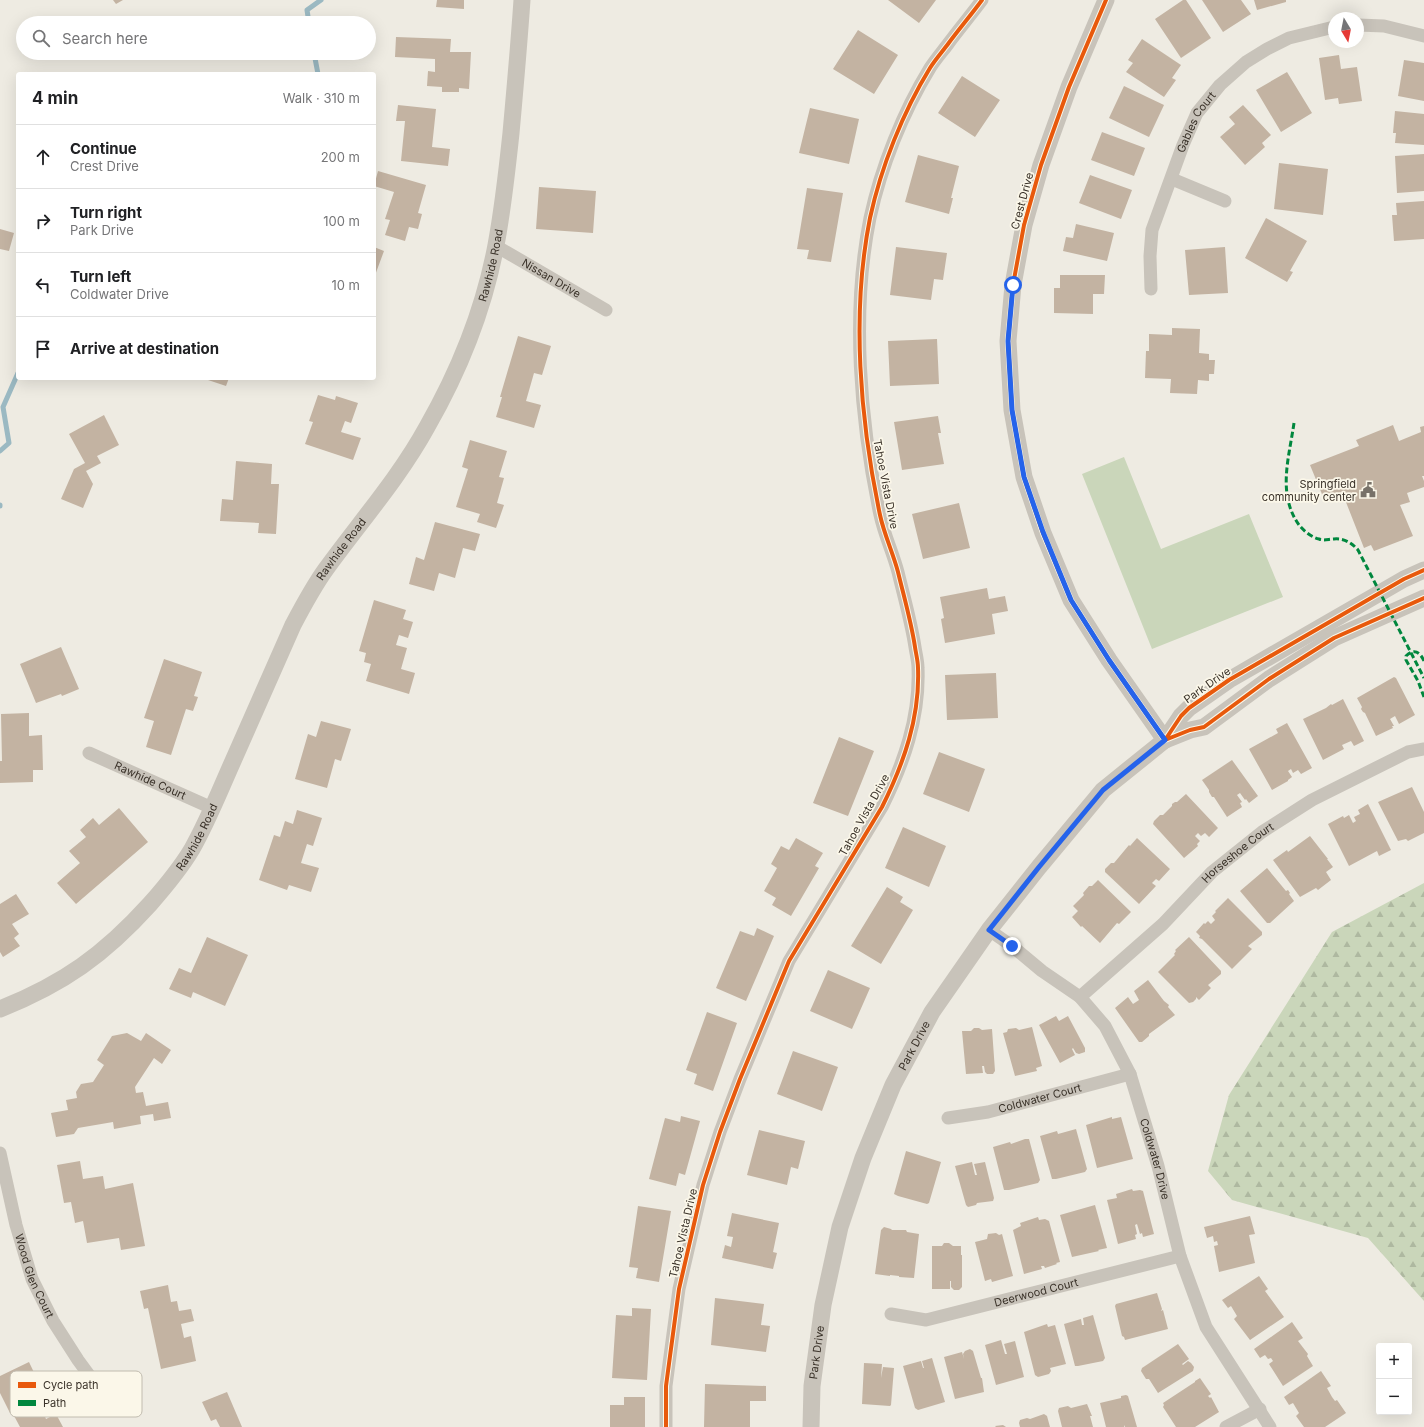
<!DOCTYPE html>
<html lang="en">
<head>
<meta charset="utf-8">
<style>
  :root { --surface:#fff; --page:#f2f2f2; --text:#202124; --muted:#757577; --line:#e0e0e0 }
  body { margin:0; font-family:Inter,sans-serif; background:var(--page); color:var(--text) }
  .controls { position:absolute; right:12px; bottom:12px; display:grid; overflow:hidden; border-radius:4px; box-shadow:0 4px 16px #0002 }
  .controls button { width:36px; height:36px; display:grid; place-items:center; padding:0; border:0; border-bottom:1px solid var(--line); background:var(--surface); color:var(--text); font:20px sans-serif }
  .compass { position:absolute; left:1328px; top:12px; width:36px; height:36px; border-radius:50%; background:var(--surface); box-shadow:0 4px 16px #0002; rotate:170deg }
  .stop { position:absolute; width:12px; height:12px; margin:-9px; border:3px solid #2563eb; border-radius:50%; background:#fff }
  .stop.end { background:#2563eb; border-color:#fff; box-shadow:0 1px 4px #0008 }
  .list { margin:0; padding:0; list-style:none }
  h2 { display:flex; justify-content:space-between; align-items:center; height:52px; margin:0; padding:0 16px; font-size:17px }
  h2 small { font-size:13px; font-weight:400; color:var(--muted) }
  .list li { display:grid; grid-template-columns:26px 1fr auto; gap:12px; align-items:center; box-sizing:border-box; height:64px; padding:0 16px; border-top:1px solid var(--line) }
  .list b { display:block; font-size:15px; white-space:nowrap }
  .list p { margin:0; font-size:13px; white-space:nowrap; color:var(--muted) }
  .list em { font-size:13px; font-style:normal; color:var(--muted) }
  .icon { flex:none; width:22px; height:22px; fill:none; stroke:currentColor; stroke-width:2; stroke-linecap:round; stroke-linejoin:round }
  .map { position:relative; flex:none; width:1424px; height:1427px; overflow:hidden }
  .search { position:absolute; background:var(--surface); box-shadow:0 4px 16px #0002; left:16px; top:16px; width:360px; height:44px; display:flex; align-items:center; gap:10px; box-sizing:border-box; padding:0 14px; border-radius:22px; color:var(--muted); font-size:15px }
  .panel { position:absolute; background:var(--surface); box-shadow:0 4px 16px #0002; left:16px; top:72px; width:360px; height:308px; border-radius:4px }
  .map>svg:first-child { display:block }
  .forest { fill:url(#forest-firs) }
  .pitch { fill:#cad6ba }
  .lines { fill:none; stroke-linecap:round; stroke-linejoin:round }
  .stream { stroke:#9bb9c2; stroke-width:5 }
  .building { fill:#c3b3a2 }
  .minor { stroke:#c8c3ba; stroke-width:13 }
  .tertiary { stroke:#c8c3ba; stroke-width:17 }
  .quiet { stroke:#00873e; stroke-width:3; stroke-dasharray:6 3; stroke-linecap:butt }
  .cycleway-casing { stroke:#fbf7e9; stroke-width:6 }
  .cycleway { stroke:#e8590c; stroke-width:4 }
  .route { stroke:#2563eb; stroke-width:5 }
  .labels { text-anchor:middle; stroke-width:3.5; stroke-linejoin:round; paint-order:stroke }
  .street-label { font-size:11px; fill:#393128; stroke:#fbf7e9 }
  .poi-label { font-size:11px; fill:#393128; stroke:#fbf7e9; text-anchor:end }
  .key { fill:#fbf7e9; stroke:#c1bcaf; stroke-width:1 }
  .key-label { font-size:11px; fill:#393128 }
</style>
</head>
<body>
<div class="map">
<svg width="1424" height="1427" viewBox="0 0 1424 1427">
  <defs>
    <pattern id="forest-firs" width="22" height="20" patternUnits="userSpaceOnUse"><rect width="22" height="20" fill="#cad6ba"/><path d="M5 1l3.5 6h-7zM16 11l3.5 6h-7z" fill="#aeb8a0"/></pattern>
  </defs>
  <rect width="100%" height="100%" fill="#eeebe2"/>
  <path class="forest" d="M1424,883V1301L1368,1238L1232,1200L1208,1171L1229,1095L1332,932Z"/>
  <path class="pitch" d="M1124,457L1161,549L1249,514L1283,597L1152,649L1082,474Z"/>
  <g class="lines">
    <path class="stream" d="M309,23L307,10L321,0
      M314,53L318,74
      M0,451L9,443L3,407L18,373
      M0,505V506"/>
  </g>
  <path class="building" d="M113,0H123L116,4Z
    M437,0H464V9L436,7Z
    M888,0H936L919,23Z
    M1183,0H1186L1211,38L1181,58L1155,19Z
    M1202,0H1241L1251,14L1223,32Z
    M1254,0H1286V2L1257,10Z
    M858,30L898,55L874,94L833,69Z
    M396,37L451,39L450,52H471L469,89L459,88V92H442V87L427,86L428,71L435,72V59L395,57Z
    M1142,39L1181,65L1172,78L1176,80L1164,97L1126,72L1133,63L1128,60Z
    M1339,55L1341,69L1357,67L1362,101L1339,104L1338,98L1325,100L1319,58Z
    M1404,60L1424,63V101L1398,96Z
    M1287,72L1312,113L1281,132L1256,90Z
    M962,76L1000,100L975,137L938,113Z
    M1124,86L1164,105L1149,137L1109,118Z
    M398,105L436,109L432,147L450,149L448,166L401,161L405,121H396Z
    M1243,105L1271,135L1262,143L1265,147L1245,165L1220,137L1235,124L1229,117Z
    M810,108L859,119L849,164L799,153Z
    M1395,111L1424,114V145L1395,143L1396,133H1393Z
    M1102,132L1145,148L1134,176L1091,160Z
    M1424,154V191L1397,193L1395,156Z
    M918,155L959,166L951,198H953L949,214L905,202Z
    M1279,163L1328,169L1323,215L1274,209Z
    M378,171L426,185L418,213L422,214L418,229L409,227L405,241L385,235L390,220L385,219L394,192L374,186Z
    M1090,175L1132,190L1121,219L1079,203Z
    M539,187L596,191L593,233L536,229Z
    M807,188L843,193L831,262L807,259L809,250L797,249Z
    M1424,201V239L1394,241L1392,215H1397L1396,203Z
    M1266,218L1307,241L1290,271L1293,272L1287,282L1245,258Z
    M1076,224L1114,233L1107,261L1063,251L1066,237L1073,238Z
    M0,229L14,233L9,251L0,249Z
    M374,247L384,251L374,278Z
    M896,247L947,253L943,280L934,279L931,300L890,295Z
    M1225,247L1228,293L1189,295L1185,250Z
    M1060,275H1105L1104,294H1093V314L1054,313V288H1060Z
    M1172,328L1200,329L1199,353L1209,354V360H1215L1214,374H1209V381L1198,380L1197,394L1170,393L1171,379L1145,378L1146,351H1149V334L1172,335Z
    M518,336L551,346L542,375L534,373L526,401L541,405L534,428L496,417L502,397H500Z
    M937,339L939,384L890,386L888,341Z
    M209,378H229L226,386L208,380Z
    M318,395L335,400L336,396L358,403L351,423L345,421L341,432L361,438L353,460L305,444L313,422L309,421Z
    M104,415L119,445L97,456L101,463L86,471L93,484L83,508L61,499L74,469L85,463L69,434Z
    M938,416L941,433H938L944,464L902,470L894,422Z
    M1393,425L1399,441L1421,432L1420,427L1424,426V476H1422L1424,481V487L1407,493L1410,502L1400,505L1413,536L1374,551L1371,545L1364,548L1342,492L1324,499L1310,465L1359,446L1356,440Z
    M470,440L507,451L499,477L504,478L497,503L504,505L496,528L477,522L480,514L456,507L468,469L462,467Z
    M236,461L272,464L271,484H279L276,534L258,533L259,523L220,521L222,499L233,500Z
    M959,503L970,548L923,559L912,514Z
    M435,522L480,534L475,551L463,548L455,578L439,573L434,591L409,584L416,557L424,560Z
    M987,588L989,599L1005,596L1008,611L992,614L995,634L945,643L941,619L944,618L940,597Z
    M374,600L406,610L403,619L413,622L408,638L399,635L396,645L407,648L401,669L415,673L409,694L366,681L371,664L364,662L366,653L359,651Z
    M61,647L79,689L62,696L61,694L36,703L20,664Z
    M164,659L202,672L194,696L198,697L193,711L186,709L171,755L146,747L154,721L144,718Z
    M996,673L998,718L947,720L945,675Z
    M1394,677L1396,678L1415,715L1399,724L1395,716L1390,719L1394,726H1392L1393,728L1376,736L1365,713L1363,712L1361,709L1362,707L1357,698Z
    M1343,699L1364,741L1354,746L1351,741L1342,745L1344,749L1323,760L1303,719L1326,708L1331,704L1332,705Z
    M29,713V736L42,735L43,770H33V782L0,783V761H2L1,714Z
    M321,721L351,729L341,761L335,759L327,788L295,779L308,734L316,737Z
    M1287,723L1312,768L1301,774L1298,770L1293,773L1291,769L1288,771L1292,777L1288,780V781L1272,790L1249,749L1278,733L1276,729Z
    M839,737L874,751L848,816L813,803Z
    M939,752L985,769L969,812L923,794Z
    M1232,760L1258,796L1249,803L1246,799L1245,800L1240,793L1237,795L1242,802L1240,803L1242,807L1227,817L1214,797H1212L1209,792V790L1202,780Z
    M1412,787L1424,812V833L1408,841L1406,839L1398,841L1378,802Z
    M1186,794L1218,828L1209,837L1205,833L1201,836L1198,833L1195,836L1200,841L1197,844L1198,846L1184,858L1153,824L1154,821L1160,815H1163L1172,806V804L1175,802H1177Z
    M1368,804L1391,850L1379,856L1377,851L1349,866L1328,824L1343,816L1344,818L1349,815L1353,823L1356,821L1354,817L1360,814L1358,810Z
    M119,808L148,842L76,904L57,883L80,863L69,851L86,837L80,830L93,818L99,825Z
    M297,810L322,818L313,846L307,844L301,863L319,868L311,892L289,885L287,890L259,880L274,835L280,837L285,821L293,824Z
    M903,827L946,846L929,887L885,868Z
    M1310,836L1328,859H1327L1333,867L1326,872L1331,880L1318,890L1316,888L1300,897L1273,860L1287,850L1288,852Z
    M796,838L823,853L815,866L819,868L791,916L772,905L776,898L764,891L777,868L771,864L781,846L789,850Z
    M1137,838L1170,869L1159,881L1156,879L1152,883L1156,886L1139,904L1105,872V869L1111,863H1114L1129,845L1130,846Z
    M1267,868L1286,891L1288,890L1290,893L1289,894L1294,901L1270,923H1267L1240,891Z
    M1098,880L1131,912L1119,924L1117,923L1100,943L1082,926L1081,927L1072,917L1078,911L1073,906L1084,895L1083,893L1089,886H1092Z
    M887,887L903,897L900,902L913,910L881,964L851,946Z
    M16,894L29,914L12,924L19,934L14,938L20,946L3,957L0,952V904Z
    M1228,898L1262,932V935L1248,946L1252,949L1232,969L1202,939L1199,938L1200,936L1196,932L1204,923L1205,924L1208,921L1211,924L1215,920L1212,916L1216,912L1215,911Z
    M757,928L774,936L746,1001L716,988L740,931L754,936Z
    M207,937L248,955L225,1006L193,992L191,998L169,989L179,968L191,973Z
    M1189,937L1221,971V974L1208,985L1211,988L1199,1000L1196,997V999L1193,1002L1189,1003L1158,972L1175,955L1174,954L1176,951L1175,950Z
    M828,970L870,988L852,1029L810,1011Z
    M1148,980L1164,1001L1169,1005L1168,1007L1175,1015L1149,1034V1036L1142,1042H1139L1115,1008L1128,997L1133,1004L1139,1000L1134,991Z
    M707,1012L737,1023L713,1091L694,1084L697,1074L686,1070Z
    M1056,1016L1059,1021L1068,1016L1085,1048V1052L1079,1054L1076,1053L1073,1048L1072,1049L1075,1055L1060,1063L1039,1025Z
    M1032,1027L1042,1066L1036,1068L1037,1071L1015,1076L1003,1033L1007,1032L1008,1029L1016,1028L1019,1030Z
    M974,1028H979L982,1030L992,1029L995,1071L993,1074H987L985,1072L984,1066H982L983,1073L966,1074L962,1031H971Z
    M127,1033L141,1041L146,1033L171,1050L162,1064L154,1058L135,1087L136,1093L143,1092L146,1106L168,1102L171,1118L154,1121L153,1114L140,1116L141,1124L114,1129L113,1122L78,1128L74,1134L56,1137L51,1113L68,1110L66,1100L77,1098L76,1092L81,1084L93,1082L104,1065L97,1060L112,1036Z
    M793,1051L838,1067L822,1111L777,1094Z
    M681,1116L700,1121L685,1175L679,1173L676,1186L649,1179L665,1118L680,1122Z
    M1112,1117V1119L1121,1117L1133,1159L1097,1168L1086,1125Z
    M1076,1129L1087,1169L1085,1172L1056,1179H1052L1040,1136L1057,1131L1058,1134Z
    M759,1130L805,1141L798,1169L791,1167L787,1185L747,1175Z
    M1025,1139H1029L1040,1180L1038,1183L1009,1190H1004L993,1147L1010,1142L1011,1144Z
    M906,1151L941,1162L929,1203L927,1204L898,1196L894,1194Z
    M80,1161L83,1179L103,1176L105,1189L133,1183L145,1246L121,1250L119,1238L87,1243L83,1221L75,1223L71,1202L64,1203L57,1165Z
    M972,1162L975,1175H977L974,1164L985,1162L994,1198L993,1201L977,1203L976,1205L968,1207L966,1205L955,1166Z
    M1132,1189L1133,1191L1140,1190L1143,1191L1154,1234L1143,1237L1142,1233L1140,1234L1137,1224L1135,1225L1137,1234L1135,1235L1136,1239L1118,1244L1107,1200L1117,1198L1116,1194Z
    M1095,1205L1107,1248L1098,1250L1099,1251L1072,1257L1060,1215Z
    M638,1206L671,1211L659,1282L636,1278L638,1268L629,1267Z
    M732,1213L779,1223L773,1252L777,1253L773,1269L722,1258L725,1245L731,1247L733,1237L727,1236Z
    M1250,1216L1255,1234L1249,1235L1255,1263L1219,1272L1214,1246L1218,1245L1217,1241L1214,1242L1213,1236L1207,1238L1204,1227Z
    M1038,1217L1039,1220L1045,1219L1049,1221L1060,1262L1056,1263L1057,1264L1045,1268L1044,1266H1041L1042,1269L1024,1274L1013,1230L1021,1226L1020,1223Z
    M884,1227L891,1229L892,1230H906L907,1232L919,1234L914,1278L899,1277V1276L890,1275V1276L875,1274L881,1230Z
    M996,1233L999,1235L1002,1234L1013,1276L992,1282L991,1279L985,1281L975,1242L987,1239L988,1234Z
    M944,1243H949L953,1246H961V1255H962V1287L959,1290H954L951,1287V1281H950V1289H932V1246H942Z
    M1259,1276L1268,1289L1265,1291L1284,1317L1250,1340L1234,1319L1237,1316L1231,1306L1228,1308L1222,1300Z
    M168,1285L171,1302L177,1301L179,1311L191,1309L194,1321L181,1324L184,1338L191,1336L196,1361L161,1369L148,1308L144,1309L140,1291Z
    M1157,1293L1162,1309L1161,1311L1163,1310L1168,1329L1125,1340L1124,1337L1122,1336L1115,1306L1116,1304Z
    M715,1298L764,1304L761,1325L770,1326L766,1352L711,1345Z
    M632,1308L651,1309L647,1380L612,1378L616,1315L632,1316Z
    M1093,1315L1105,1358L1103,1361L1078,1366H1075L1064,1324L1081,1319L1082,1325H1084L1083,1318Z
    M1292,1322L1303,1338L1298,1341L1308,1354L1307,1356L1313,1366L1283,1386L1269,1364L1273,1361L1271,1358L1268,1359L1265,1355L1260,1358L1254,1349Z
    M1047,1324L1048,1327L1055,1325L1066,1364L1050,1368L1051,1371L1049,1374L1038,1377L1035,1375L1024,1332Z
    M1001,1340L1005,1354H1007L1004,1344L1015,1341L1024,1377L996,1385L985,1345Z
    M1178,1344L1189,1359L1182,1364L1183,1365L1188,1361L1191,1363L1194,1367L1193,1371L1158,1393L1149,1379H1146L1141,1371L1142,1368Z
    M970,1349L973,1351L981,1378H982L984,1392L955,1399L944,1357L962,1352L964,1359L963,1354L965,1351Z
    M932,1358L945,1402L918,1410L915,1408L903,1366L921,1361L923,1368H924L922,1361Z
    M29,1362L40,1385L42,1383L52,1404L42,1409L46,1419L56,1414L63,1427H20L12,1412L10,1413L0,1393V1376Z
    M864,1363L882,1364L881,1378L883,1367L894,1368L891,1405L890,1406L862,1404Z
    M1321,1371L1331,1386L1327,1388L1332,1397L1335,1401L1337,1400L1346,1413L1325,1427H1304L1296,1416L1299,1413L1293,1403L1289,1405L1284,1397Z
    M1200,1378L1211,1394L1208,1396L1210,1398L1211,1397L1219,1412L1195,1427H1176L1163,1407L1164,1405L1163,1403L1195,1382V1381Z
    M705,1384L766,1386V1401H750V1427H704Z
    M227,1392L242,1427H220L216,1419L211,1421L202,1402Z
    M1126,1395L1128,1396L1137,1427H1125V1425L1124,1427H1106L1100,1403L1121,1398V1396Z
    M624,1397H645V1427H610V1405H624Z
    M1087,1404L1092,1416H1090L1093,1427H1062L1058,1411L1059,1408L1068,1406L1071,1408Z
    M1044,1414L1047,1416L1050,1427H1020L1019,1423L1020,1420L1027,1418L1030,1419Z
    M1003,1425L1006,1427H996L995,1426Z"/>
  <g class="lines">
    <g class="minor">
      <path d="M1358,25L1384,26L1424,36"/>
      <path d="M1172,179L1225,201"/>
      <path id="s1" d="M496,246L606,310"/>
      <path id="s2" d="M1151,289L1150,256L1152,230L1183,145L1197,113L1220,85L1246,62L1267,49L1289,38L1334,27"/>
      <path id="s3" d="M89,753L212,808"/>
      <path id="s4" d="M989,930L1012,946L1042,971L1080,997L1105,1026L1130,1074L1158,1166L1180,1256L1206,1327L1270,1427"/>
      <path id="s5" d="M1080,997L1163,924L1212,872L1262,832L1312,800L1408,752L1424,749"/>
      <path id="s6" d="M948,1118L988,1112L1130,1074"/>
      <path id="s7" d="M0,1153L16,1225L32,1279L53,1321L78,1360L97,1386"/>
      <path id="s8" d="M891,1314L926,1320L1180,1256"/>
      <path d="M666,1427V1386L679,1289L703,1185L720,1132L740,1079L789,961L882,807C904,763 920,717 918,668C918,661 916,654 915,647C911,621 904,597 898,572C893,553 884,534 880,515C860,420 851,313 870,218C881,167 903,112 930,68C935,60 942,52 948,44C959,29 971,15 982,0"/>
      <path d="M1226,1427L1260,1409"/>
    </g>
    <g class="tertiary">
      <path d="M1106,0L1069,87L1041,165L1024,225L1013,285L1008,341L1012,410L1024,477L1043,533L1071,600L1109,660L1165,740"/>
      <path d="M1165,740L1190,730L1204,727L1269,679L1334,638L1424,598"/>
      <path id="s9" d="M0,1009C63,984 104,955 150,904C165,887 180,869 192,849C208,821 220,790 233,761C253,715 273,670 293,625C303,606 313,587 326,569C360,522 399,478 427,427C459,371 484,309 496,245C503,208 507,171 511,133C515,89 519,44 522,0"/>
      <path id="s10" d="M811,1427L812,1386L823,1305L840,1227L863,1158L893,1085L932,1012L989,930L1039,867L1103,790L1165,740L1181,716L1189,708L1229,680L1404,579L1424,570"/>
    </g>
    <path class="quiet" d="M1294,423C1289,458 1277,494 1299,525C1304,531 1311,537 1319,539C1324,541 1329,539 1334,539C1344,538 1352,543 1358,550L1424,678
      M1424,661C1420,652 1414,648 1406,656V660L1418,681L1424,697"/>
    <defs>
      <path id="cycleway" d="M1106,0L1069,87L1041,165L1024,225L1013,285L1008,341L1012,410L1024,477L1043,533L1071,600L1109,660L1165,740
        M1165,740L1181,716L1189,708L1229,680L1404,579L1424,570
        M1165,740L1190,730L1204,727L1269,679L1334,638L1424,598
        M666,1427V1386L679,1289L703,1185L720,1132L740,1079L789,961L882,807C904,763 920,717 918,668C918,661 916,654 915,647C911,621 904,597 898,572C893,553 884,534 880,515C860,420 851,313 870,218C881,167 903,112 930,68C935,60 942,52 948,44C959,29 971,15 982,0"/>
    </defs>
    <use href="#cycleway" class="cycleway-casing"/>
    <use href="#cycleway" class="cycleway"/>
  </g>
  <g class="lines">
    <path class="route" d="M1012,946L989,930L1039,867L1103,790L1165,740L1109,660L1071,600L1043,532L1024,477L1012,410L1008,341L1013,285"/>
  </g>
  <defs>
    <symbol id="civic-bare" viewBox="-9 -9 18 18"><path d="M-.6-6.5H3V-4.5H.6V-3L4-1V1h2V6H-6V1h2V-1L-.6-3ZM-1.2 2.5V6h2.4V2.5Z" fill="#787269" stroke="#fbf7e9" stroke-width="2.5" paint-order="stroke"/></symbol>
  </defs>
  <g fill-rule="evenodd">
    <use href="#civic-bare" x="1357" y="479" width="22" height="22"/>
  </g>
  <g class="labels">
    <g class="street-label">
      <text dy="4" stroke="none"><textPath href="#s2" startOffset="176">Gables Court</textPath></text>
      <text transform="translate(1022 201) rotate(-75)" y="4">Crest Drive</text>
      <text dy="4" stroke="none"><textPath href="#s9" startOffset="914">Rawhide Road</textPath></text>
      <text dy="4" stroke="none"><textPath href="#s1" startOffset="64">Nissan Drive</textPath></text>
      <text transform="translate(886 484) rotate(79)" y="4">Tahoe Vista Drive</text>
      <text dy="4" stroke="none"><textPath href="#s9" startOffset="590">Rawhide Road</textPath></text>
      <text transform="translate(1207 685) rotate(-35)" y="4">Park Drive</text>
      <text dy="4" stroke="none"><textPath href="#s3" startOffset="67">Rawhide Court</textPath></text>
      <text transform="translate(864 815) rotate(-61)" y="4">Tahoe Vista Drive</text>
      <text dy="4" stroke="none"><textPath href="#s9" startOffset="267">Rawhide Road</textPath></text>
      <text dy="4" stroke="none"><textPath href="#s5" startOffset="214">Horseshoe Court</textPath></text>
      <text dy="4" stroke="none"><textPath href="#s10" startOffset="399">Park Drive</textPath></text>
      <text dy="4" stroke="none"><textPath href="#s6" startOffset="94">Coldwater Court</textPath></text>
      <text dy="4" stroke="none"><textPath href="#s4" startOffset="294">Coldwater Drive</textPath></text>
      <text transform="translate(683 1233) rotate(-77)" y="4">Tahoe Vista Drive</text>
      <text dy="4" stroke="none"><textPath href="#s7" startOffset="128">Wood Glen Court</textPath></text>
      <text dy="4" stroke="none"><textPath href="#s8" startOffset="149">Deerwood Court</textPath></text>
      <text dy="4" stroke="none"><textPath href="#s10" startOffset="75">Park Drive</textPath></text>
    </g>
    <g class="poi-label">
      <text x="1356" y="488">Springfield<tspan x="1356" dy="13">community center</tspan></text>
    </g>
  </g>
  <rect x="10" y="1371" width="132" height="46" rx="6" class="key"/>
  <rect x="18" y="1382" width="18" height="6" fill="#e8590c"/>
  <rect x="18" y="1400" width="18" height="6" fill="#00873e"/>
  <g class="key-label">
    <text x="43" y="1389">Cycle path</text>
    <text x="43" y="1407">Path</text>
  </g>
</svg>
<div class="controls">
<button>+</button>
<button>−</button>
</div>
<svg class="compass" viewBox="-18 -18 36 36"><path d="M0-13l5 13h-10z" fill="#e53935"/><path d="M0 13l5-13h-10z" fill="#757577"/></svg>
<div class="stop" style="left:1013px;top:285px"></div>
<div class="stop end" style="left:1012px;top:946px"></div>
<div class="search"><svg class="icon" aria-label="search" viewBox="0 0 24 24"><circle cx="10" cy="10" r="6"/><path d="M15 15l6 6"/></svg>Search here</div>
<section class="panel">
<h2>4 min<small>Walk · 310 m</small></h2>
<ul class="list">
<li><svg class="icon" aria-label="ahead" viewBox="0 0 24 24"><path d="M12 20V5M6 11l6-6 6 6"/></svg><div><b>Continue</b><p>Crest Drive</p></div><em>200 m</em></li>
<li><svg class="icon" aria-label="right" viewBox="0 0 24 24"><path d="M7 20v-9h11M14 6l5 5-5 5"/></svg><div><b>Turn right</b><p>Park Drive</p></div><em>100 m</em></li>
<li><svg class="icon" aria-label="left" viewBox="0 0 24 24"><path d="M17 20v-9H6M10 6l-5 5 5 5"/></svg><div><b>Turn left</b><p>Coldwater Drive</p></div><em>10 m</em></li>
<li><svg class="icon" aria-label="arrive" viewBox="0 0 24 24"><path d="M6 21V4h12l-3 4 3 4H6"/></svg><div><b>Arrive at destination</b></div></li>
</ul>
</section>
</div>
</body>
</html>
